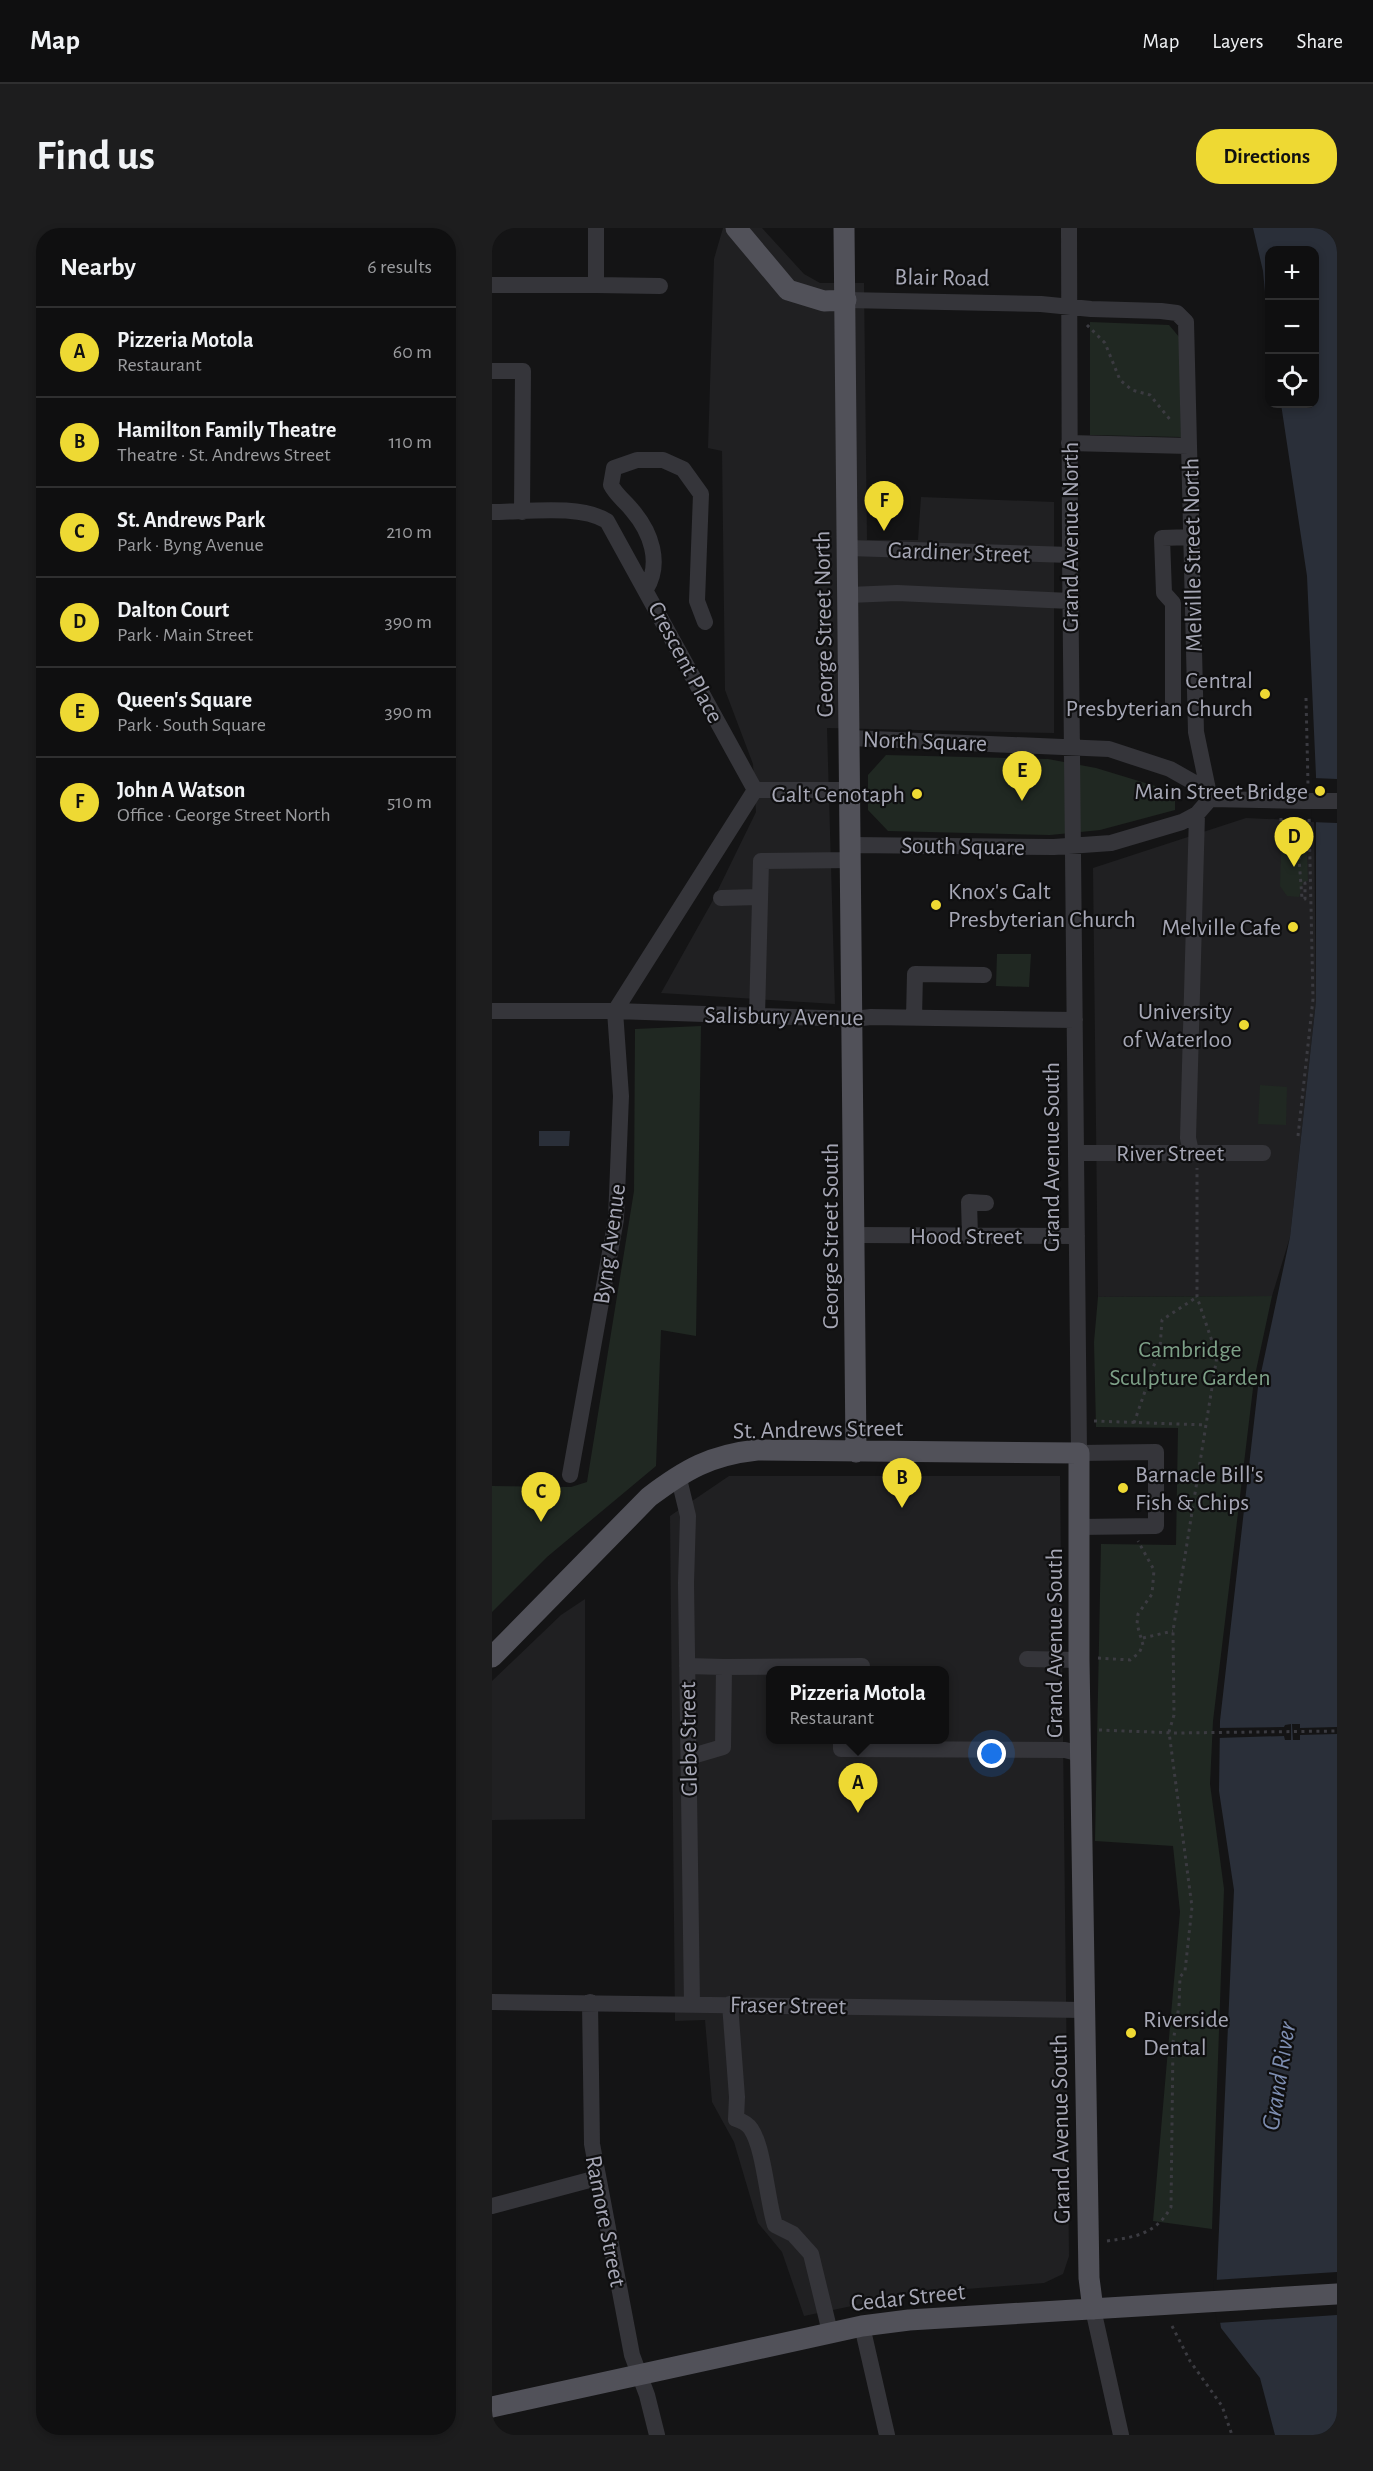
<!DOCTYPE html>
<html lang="en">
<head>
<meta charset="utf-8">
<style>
  :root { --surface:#0f0f10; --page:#1d1d1e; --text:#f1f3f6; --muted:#9b9c9f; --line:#2f2f30; --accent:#eed933 }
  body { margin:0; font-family:"Alegreya Sans",sans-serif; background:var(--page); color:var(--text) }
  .controls { position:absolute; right:18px; top:18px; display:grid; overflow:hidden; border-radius:12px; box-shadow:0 3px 9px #0003 }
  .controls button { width:54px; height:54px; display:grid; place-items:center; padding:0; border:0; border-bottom:2px solid var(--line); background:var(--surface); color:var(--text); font:30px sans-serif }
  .you { position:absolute; left:500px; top:1526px; width:21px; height:21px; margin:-15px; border:4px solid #fff; border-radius:50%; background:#1a73e8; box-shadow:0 0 0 9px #1a73e833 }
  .badge { display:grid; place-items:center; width:39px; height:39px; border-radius:50%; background:var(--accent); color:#111; font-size:20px; font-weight:700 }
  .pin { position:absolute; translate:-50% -50px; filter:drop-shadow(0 2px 3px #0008) }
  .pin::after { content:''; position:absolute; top:32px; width:21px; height:18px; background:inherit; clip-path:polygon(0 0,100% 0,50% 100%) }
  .popup { position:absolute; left:274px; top:1438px; width:183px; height:78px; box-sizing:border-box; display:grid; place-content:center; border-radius:12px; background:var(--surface); filter:drop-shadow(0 2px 4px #0005); font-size:20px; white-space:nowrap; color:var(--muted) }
  .popup b { font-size:22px; color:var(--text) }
  .popup::after { content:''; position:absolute; left:50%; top:100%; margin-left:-12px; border:12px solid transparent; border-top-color:var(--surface) }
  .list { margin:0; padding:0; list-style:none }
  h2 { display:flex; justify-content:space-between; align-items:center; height:78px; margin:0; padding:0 24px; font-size:26px }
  h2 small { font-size:20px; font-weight:400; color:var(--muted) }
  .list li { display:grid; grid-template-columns:39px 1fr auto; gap:18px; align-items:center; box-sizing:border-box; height:90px; padding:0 24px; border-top:2px solid var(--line) }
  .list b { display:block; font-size:22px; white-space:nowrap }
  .list p { margin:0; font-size:20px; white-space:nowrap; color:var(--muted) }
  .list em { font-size:20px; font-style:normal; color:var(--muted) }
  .icon { flex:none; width:33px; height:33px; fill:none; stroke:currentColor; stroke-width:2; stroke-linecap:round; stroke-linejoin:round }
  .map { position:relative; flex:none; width:845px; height:2207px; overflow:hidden; border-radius:24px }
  header { display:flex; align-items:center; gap:36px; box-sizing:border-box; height:84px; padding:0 30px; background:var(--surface); border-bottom:2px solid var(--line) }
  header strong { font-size:28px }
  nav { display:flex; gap:33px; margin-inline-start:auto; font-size:21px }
  .intro { display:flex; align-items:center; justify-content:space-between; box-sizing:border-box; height:144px; padding:0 36px }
  h1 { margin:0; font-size:42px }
  .button { padding:15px 27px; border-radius:24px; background:var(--accent); color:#111; font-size:21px; font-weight:700 }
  main { display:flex; gap:36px; padding:0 36px }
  aside { flex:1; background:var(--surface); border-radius:24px; box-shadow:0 3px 9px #0003 }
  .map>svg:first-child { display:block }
  .built { fill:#202022; fill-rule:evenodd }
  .green { fill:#202822 }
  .water { fill:#2a2f39 }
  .pier { fill:#141415 }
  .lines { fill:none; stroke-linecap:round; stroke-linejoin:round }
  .path { stroke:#3b3b41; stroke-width:3; stroke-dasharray:3 4.5; stroke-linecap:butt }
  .minor { stroke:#35353a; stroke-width:16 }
  .major { stroke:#515159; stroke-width:21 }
  .minor-bridge { stroke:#35353a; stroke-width:16 }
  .poi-dot { fill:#eed933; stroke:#0f0f10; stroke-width:2 }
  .labels { text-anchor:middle; stroke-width:4.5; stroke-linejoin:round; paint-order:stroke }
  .street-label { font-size:24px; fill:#a6a7b5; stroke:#0f0f10 }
  .poi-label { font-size:24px; fill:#a6a7b5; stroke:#0f0f10; text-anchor:end }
  .park-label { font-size:24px; fill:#7da087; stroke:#0f0f10 }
  .water-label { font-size:26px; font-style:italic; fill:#7d8db0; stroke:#0f0f10 }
</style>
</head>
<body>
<header>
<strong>Map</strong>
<nav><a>Map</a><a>Layers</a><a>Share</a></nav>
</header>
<div class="intro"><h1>Find us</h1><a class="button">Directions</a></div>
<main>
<aside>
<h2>Nearby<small>6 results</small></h2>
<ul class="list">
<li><span class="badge">A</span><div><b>Pizzeria Motola</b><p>Restaurant</p></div><em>60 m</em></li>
<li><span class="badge">B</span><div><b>Hamilton Family Theatre</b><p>Theatre · St. Andrews Street</p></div><em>110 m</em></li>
<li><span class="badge">C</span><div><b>St. Andrews Park</b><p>Park · Byng Avenue</p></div><em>210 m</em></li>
<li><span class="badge">D</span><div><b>Dalton Court</b><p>Park · Main Street</p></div><em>390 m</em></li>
<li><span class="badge">E</span><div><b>Queen's Square</b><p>Park · South Square</p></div><em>390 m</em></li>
<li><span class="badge">F</span><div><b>John A Watson</b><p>Office · George Street North</p></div><em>510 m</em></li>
</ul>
</aside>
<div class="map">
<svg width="845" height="2207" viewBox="0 0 845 2207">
  <rect width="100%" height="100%" fill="#141415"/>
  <path class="built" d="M231,0H270L312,46L328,55H372L375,312H426L429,269L562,274V505L335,500L343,776L169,765L220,674L264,584L261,536L233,462L230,223L216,220L222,31Z
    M754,590L822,593L824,773L798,1009L780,1068L606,1069L601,640Z
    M237,1248H568L577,2028L571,2046L552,2055L422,2065L312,2088L290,2024L266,1995L242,1914L220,1874L213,1792L183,1793L178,1288ZM279,1442H453V1512H279Z
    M93,1371V1591L0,1592V1453L69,1387Z"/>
  <path class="green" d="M598,94L677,97L688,110L689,209L598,207Z
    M394,527L556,531L604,540L683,564V582L608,602L558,607L396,603L376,582V547Z
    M814,601L816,653L811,654L807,669L795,668L788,658L789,625Z
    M505,726H539L537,759L504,758Z
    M209,798L204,1108L169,1102L164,1238L55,1329L0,1384V1258L79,1259L95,1254L142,963L143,801Z
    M768,857L795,859L794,897L766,896Z
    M780,1068L762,1152L721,1493L718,1556L732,1661L720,2001L661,1993L688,1684L681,1618L603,1613L609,1316L684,1317L686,1200L604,1199L602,1114L606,1069Z"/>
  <path class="water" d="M761,0H845V2207H783L768,2150L729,2100L724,2069L742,1662L727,1563L728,1493L766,1159L798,1009L824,773V548L815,348L789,176H822V22H778L777,106L771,43Z
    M47,903H78L77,918H47Z"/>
  <path class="pier" d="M821,550L845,551V595L819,594Z
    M799,1496V1512H793L792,1508L725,1510V1500L792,1499L793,1497Z
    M800,1496H808V1500L845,1499V1506L808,1507V1512H801Z
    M845,2044V2087L725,2095L721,2069L722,2052Z"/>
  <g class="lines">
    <path class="path" d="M595,97L613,115L628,152L640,162L658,167L680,194
      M814,470L816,556
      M789,590V609L807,630L810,671H813V655H818
      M806,908L821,771L817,587
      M602,1193L714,1197
      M642,1195L668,1120L670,1092L705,1069
      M651,1410L681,1403
      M606,1430L638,1432L647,1425L651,1417L645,1396L646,1386L660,1366L662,1342L646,1313
      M607,1502L684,1505L845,1503
      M615,2013C644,2009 664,2006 679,1979L681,1814L687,1778L688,1749L693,1743L700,1679L677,1504L682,1487L681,1403L725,1128L705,1069V940
      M680,2098L698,2133L730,2178L740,2207"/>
    <path class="minor" d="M104,0V57L168,58
      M577,0L578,327L587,1225L664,1224V1298L587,1299
      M0,57H104
      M354,72L549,76L599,81L669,83L685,85L694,94L704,504L718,571
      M0,143H31L30,284
      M577,215L697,218
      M0,284C34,284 87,276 115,293L263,562
      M356,320L578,327
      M154,361C170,335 159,304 140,282C133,273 124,267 119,257L122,240L145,232H171L191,241L209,266L205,373L213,394
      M357,367L405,365L578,373
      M681,479V375L672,365L670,310L699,309
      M358,510L617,521L678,541L708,558L718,571
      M263,562H359
      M718,571L812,573
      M359,617L562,619L619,615L690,594L705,586L718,571
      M229,670L267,669
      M0,783H123L361,791L379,789L583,792
      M123,783L263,562
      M265,788L269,633L360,632
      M422,790L423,746L492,747
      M699,924L696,910L705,586
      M584,925H771
      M363,1007L585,1008
      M478,1008L477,974L494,975
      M78,1247L124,991L129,868L123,783
      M186,1247L196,1288L194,1355L200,1776
      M535,1431L587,1432
      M195,1438L232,1439L231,1519L197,1529
      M232,1439L370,1438
      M349,1512V1521L573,1522L589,1526
      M0,1774L591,1782
      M98,1774L100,1916L140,2127L155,2167L165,2207
      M238,1776L245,1869L244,1891C250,1893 256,1896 259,1901C272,1920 275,1972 283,1997L301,2006L319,2026L338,2104
      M0,1978L105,1950
      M601,2081L629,2207
      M370,2098L395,2207"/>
    <path class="major" d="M244,0L296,62L332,73L354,72
      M352,0L364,1224
      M0,1429L157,1269C194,1241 219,1227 265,1222L587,1225V1432L597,2050L601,2081
      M0,2179L370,2098L417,2092L845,2066"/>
    <path class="minor-bridge" d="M812,573H845"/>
  </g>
  <g class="poi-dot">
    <circle cx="773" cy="466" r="6"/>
    <circle cx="828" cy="563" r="6"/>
    <circle cx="425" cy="566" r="6"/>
    <circle cx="444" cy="677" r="6"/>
    <circle cx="801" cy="699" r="6"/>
    <circle cx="752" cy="797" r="6"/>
    <circle cx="631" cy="1260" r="6"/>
    <circle cx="639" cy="1805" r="6"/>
  </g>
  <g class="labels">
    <g class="street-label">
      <text transform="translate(450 49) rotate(1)" y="8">Blair Road</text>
      <text transform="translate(578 309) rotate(-90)" y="8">Grand Avenue North</text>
      <text transform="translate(467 324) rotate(2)" y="8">Gardiner Street</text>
      <text transform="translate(700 327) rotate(-91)" y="8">Melville Street North</text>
      <text transform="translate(331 396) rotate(-91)" y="8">George Street North</text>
      <text transform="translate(194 434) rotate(62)" y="8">Crescent Place</text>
      <text transform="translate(433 513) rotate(2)" y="8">North Square</text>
      <text transform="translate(471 618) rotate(1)" y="8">South Square</text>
      <text transform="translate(292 788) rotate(1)" y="8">Salisbury Avenue</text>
      <text x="678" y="933">River Street</text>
      <text transform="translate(559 929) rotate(-90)" y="8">Grand Avenue South</text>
      <text transform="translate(338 1008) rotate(-90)" y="8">George Street South</text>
      <text x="474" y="1016">Hood Street</text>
      <text transform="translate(117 1016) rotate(-82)" y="8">Byng Avenue</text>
      <text transform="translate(326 1201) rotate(-1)" y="8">St. Andrews Street</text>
      <text transform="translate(562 1415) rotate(-90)" y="8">Grand Avenue South</text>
      <text transform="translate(196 1511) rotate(-91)" y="8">Glebe Street</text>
      <text transform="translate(296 1777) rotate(1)" y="8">Fraser Street</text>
      <text transform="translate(568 1901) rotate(-91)" y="8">Grand Avenue South</text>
      <text transform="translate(114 1993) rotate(79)" y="8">Ramore Street</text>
      <text transform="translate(416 2069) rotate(-6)" y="8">Cedar Street</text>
    </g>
    <g class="poi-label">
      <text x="761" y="460">Central<tspan x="761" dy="28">Presbyterian Church</tspan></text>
      <text x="816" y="571">Main Street Bridge</text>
      <text x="413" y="574">Galt Cenotaph</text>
      <text x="456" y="671" text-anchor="start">Knox's Galt<tspan x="456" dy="28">Presbyterian Church</tspan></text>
      <text x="789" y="707">Melville Cafe</text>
      <text x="740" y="791">University<tspan x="740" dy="28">of Waterloo</tspan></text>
      <text x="643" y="1254" text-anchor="start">Barnacle Bill's<tspan x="643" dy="28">Fish &amp; Chips</tspan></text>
      <text x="651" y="1799" text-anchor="start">Riverside<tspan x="651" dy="28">Dental</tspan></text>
    </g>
    <g class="park-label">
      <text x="698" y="1129">Cambridge<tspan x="698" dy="28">Sculpture Garden</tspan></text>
    </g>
    <g class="water-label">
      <text transform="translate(786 1848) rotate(-81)" y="9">Grand River</text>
    </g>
  </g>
</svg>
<div class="controls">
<button>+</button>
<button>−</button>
<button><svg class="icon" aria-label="locate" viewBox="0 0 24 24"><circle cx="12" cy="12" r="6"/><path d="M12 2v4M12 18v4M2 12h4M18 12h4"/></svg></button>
</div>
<div class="you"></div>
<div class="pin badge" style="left:366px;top:1585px">A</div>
<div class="popup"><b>Pizzeria Motola</b>Restaurant</div>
<div class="pin badge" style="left:410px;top:1280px">B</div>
<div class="pin badge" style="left:49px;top:1294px">C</div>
<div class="pin badge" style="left:802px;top:639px">D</div>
<div class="pin badge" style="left:530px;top:573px">E</div>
<div class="pin badge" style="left:392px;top:303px">F</div>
</div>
</main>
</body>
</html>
